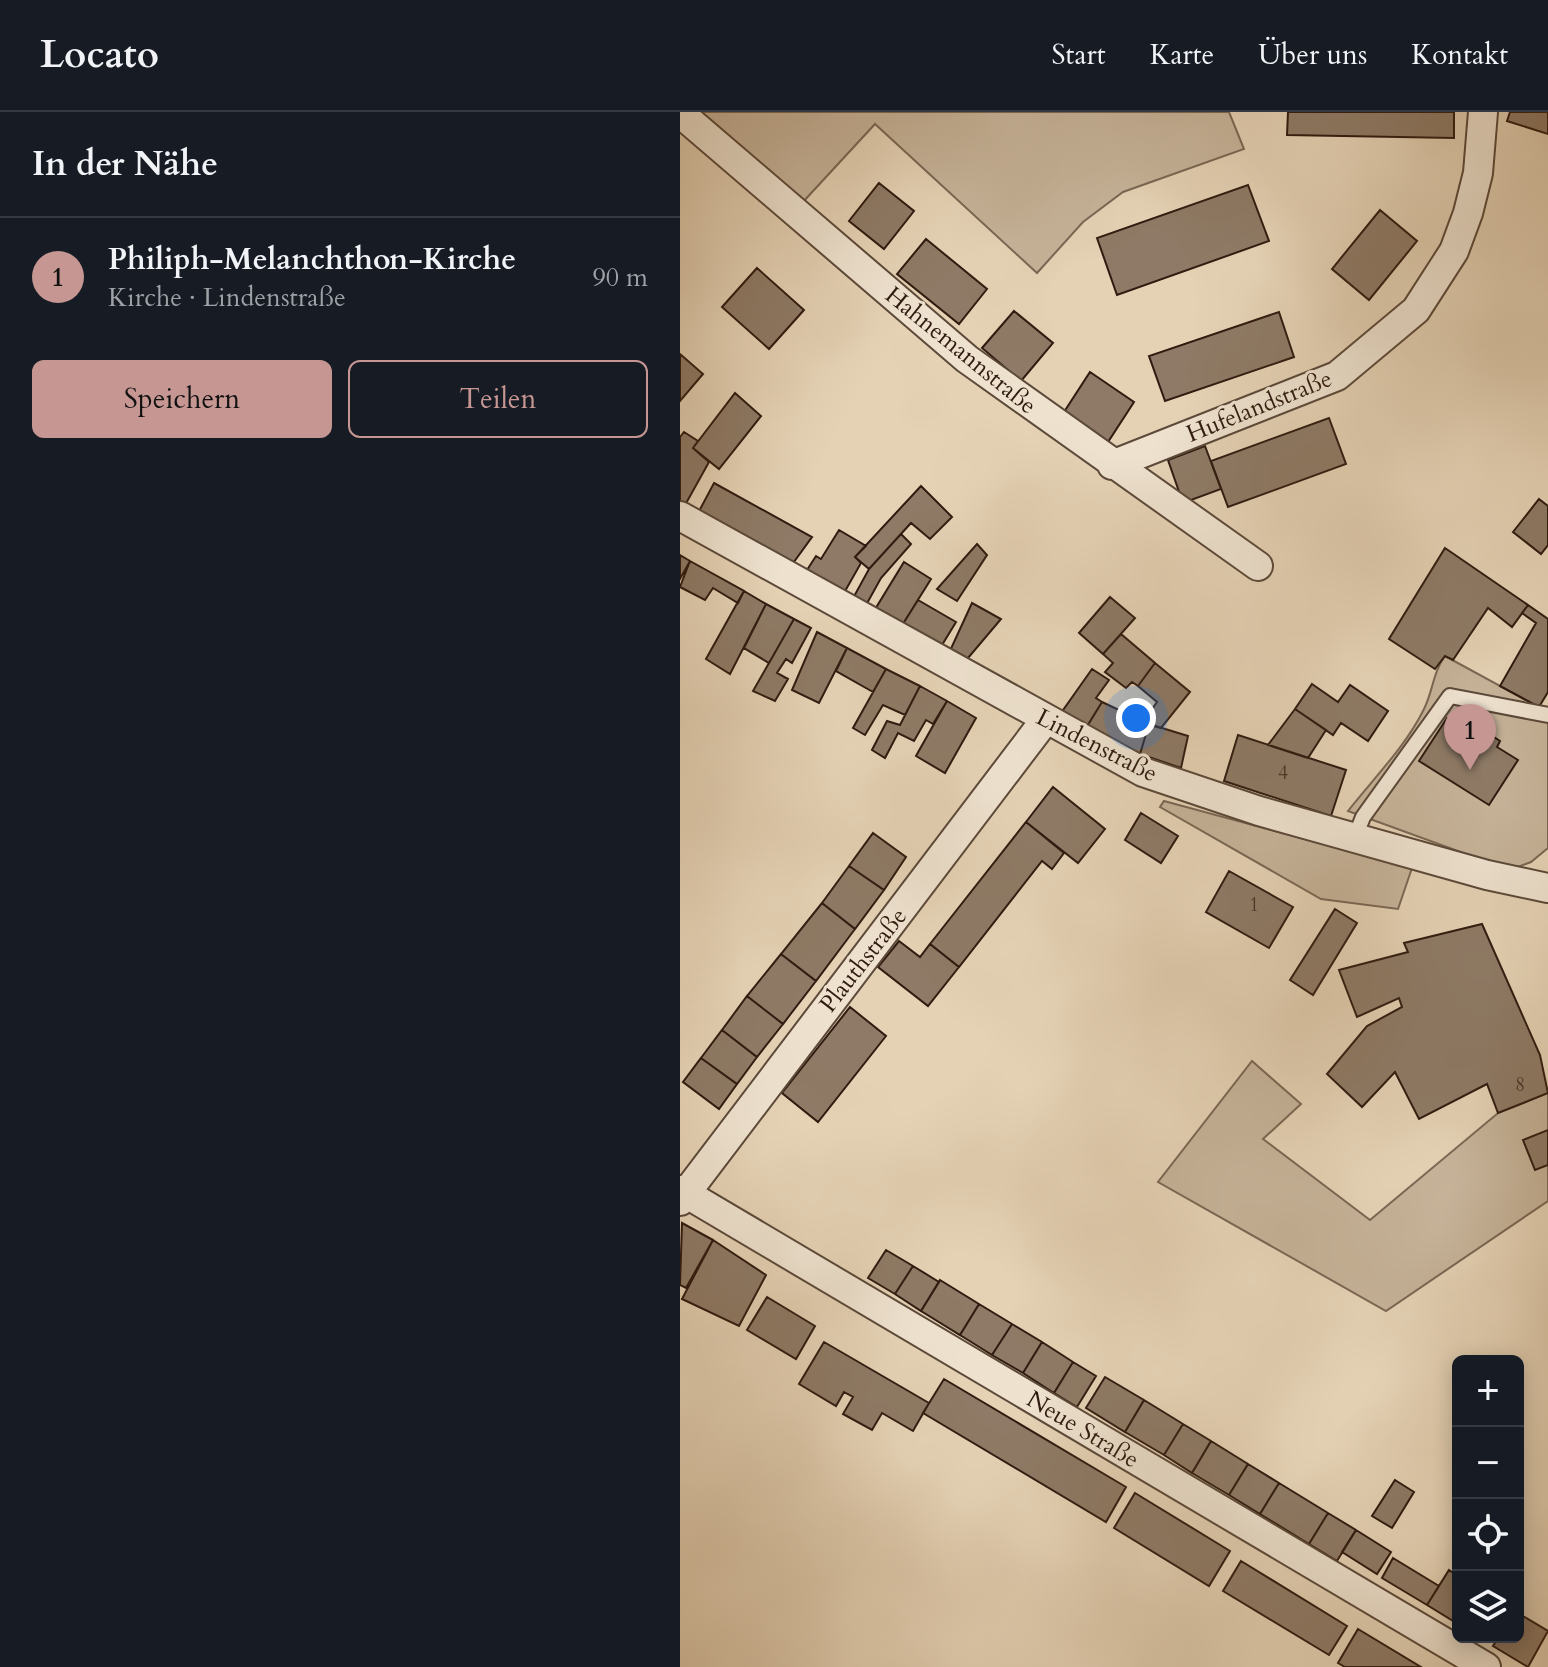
<!DOCTYPE html>
<html lang="de">
<head>
<meta charset="utf-8">
<style>
  :root { --surface:#171b24; --page:#242831; --text:#f1f3f6; --muted:#9ea1a6; --line:#363941; --accent:#c59692 }
  body { margin:0; font-family:Cardo,serif; background:var(--page); color:var(--text) }
  .controls { position:absolute; right:24px; bottom:24px; display:grid; overflow:hidden; border-radius:12px; box-shadow:0 4px 20px #0003 }
  .controls button { width:72px; height:72px; display:grid; place-items:center; padding:0; border:0; border-bottom:2px solid var(--line); background:var(--surface); color:var(--text); font:40px sans-serif }
  .you { position:absolute; left:456px; top:606px; width:28px; height:28px; margin:-20px; border:6px solid #fff; border-radius:50%; background:#1a73e8; box-shadow:0 0 0 12px #1a73e833 }
  .badge { display:grid; place-items:center; width:52px; height:52px; border-radius:50%; background:var(--accent); color:#111; font-size:26px; font-weight:700 }
  .pin { position:absolute; translate:-50% -66px; filter:drop-shadow(0 2px 4px #0008) }
  .pin::after { content:''; position:absolute; top:42px; width:28px; height:24px; background:inherit; clip-path:polygon(0 0,100% 0,50% 100%) }
  .list { margin:0; padding:0; list-style:none }
  h2 { display:flex; justify-content:space-between; align-items:center; height:104px; margin:0; padding:0 32px; font-size:34px }
  h2 small { font-size:26px; font-weight:400; color:var(--muted) }
  .list li { display:grid; grid-template-columns:52px 1fr auto; gap:24px; align-items:center; box-sizing:border-box; height:120px; padding:0 32px; border-top:2px solid var(--line) }
  .list b { display:block; font-size:30px; white-space:nowrap }
  .list p { margin:0; font-size:26px; white-space:nowrap; color:var(--muted) }
  .list em { font-size:26px; font-style:normal; color:var(--muted) }
  .actions { display:flex; gap:16px; padding:24px 32px }
  .actions a { flex:1; padding:18px 0; border:2px solid var(--accent); border-radius:12px; text-align:center; font-size:28px; color:var(--accent) }
  .actions .main { background:var(--accent); color:#111 }
  .icon { flex:none; width:44px; height:44px; fill:none; stroke:currentColor; stroke-width:2; stroke-linecap:round; stroke-linejoin:round }
  .map { position:relative; flex:none; width:868px; height:1555px; overflow:hidden }
  header { display:flex; align-items:center; gap:48px; box-sizing:border-box; height:112px; padding:0 40px; background:var(--surface); border-bottom:2px solid var(--line) }
  header strong { font-size:38px }
  nav { display:flex; gap:44px; margin-inline-start:auto; font-size:28px }
  main { display:flex }
  aside { flex:1; background:var(--surface) }
  .map>svg:first-child { display:block }
  .green { fill:#c6b399; stroke:#7a6754; stroke-width:2 }
  .building { fill:#8e7a66; stroke:#2f1b10; stroke-width:2 }
  .lines { fill:none; stroke-linecap:round; stroke-linejoin:round }
  .lane-casing { stroke:#5c4939; stroke-width:18 }
  .street-casing { stroke:#5c4939; stroke-width:32 }
  .lane { stroke:#eee2cf; stroke-width:14 }
  .street { stroke:#eee2cf; stroke-width:28 }
  .labels { text-anchor:middle; stroke-width:6; stroke-linejoin:round; paint-order:stroke }
  .number-label { font-size:20px; fill:#473326 }
  .street-label { font-size:24px; fill:#2f1b10; stroke:#eee2cf }
</style>
</head>
<body>
<header>
<strong>Locato</strong>
<nav><a>Start</a><a>Karte</a><a>Über uns</a><a>Kontakt</a></nav>
</header>
<main>
<aside>
<h2>In der Nähe<small></small></h2>
<ul class="list">
<li><span class="badge">1</span><div><b>Philiph-Melanchthon-Kirche</b><p>Kirche · Lindenstraße</p></div><em>90 m</em></li>
</ul>
<div class="actions"><a class="main">Speichern</a><a>Teilen</a></div>
</aside>
<div class="map">
<svg width="868" height="1555" viewBox="0 0 868 1555">
  <rect width="100%" height="100%" fill="#e5d2b5"/>
  <filter id="stains"><feTurbulence type="fractalNoise" baseFrequency=".0025" numOctaves="4"/><feColorMatrix values="0 0 0 0 .2 0 0 0 0 .09 0 0 0 0 .02 0 0 0 .5 -.17"/></filter>
  <radialGradient id="worn" r=".72"><stop offset=".6" stop-color="#630" stop-opacity="0"/><stop offset="1" stop-color="#630" stop-opacity=".3"/></radialGradient>
  <path class="green" d="M14,0H549L564,37L443,80L403,110L357,161L195,12L122,91Z
    M765,544L868,600V736L851,750L830,758L668,699C693,667 726,634 744,597C753,579 753,560 765,544Z
    M484,689L732,756L718,797L641,787L480,695Z
    M572,949L621,992L583,1027L690,1108L818,1001L868,981V1089L706,1199L478,1070Z"/>
  <path class="building" d="M608,0H774V26L607,23Z
    M830,0H868V22L827,9Z
    M199,71L234,99L204,137L169,109Z
    M568,73L589,129L437,183L417,126Z
    M700,98L737,129L689,188L652,157Z
    M246,127L307,177L279,212L217,162Z
    M77,156L124,198L89,237L42,195Z
    M334,199L373,231L341,269L302,236Z
    M599,200L614,245L485,289L469,244Z
    M0,242L23,262L0,289Z
    M410,260L454,290L428,330L384,300Z
    M55,281L81,304L39,357L13,336Z
    M649,306L666,352L548,395L531,349Z
    M4,320L18,329L13,336L29,350L4,395L0,393V325Z
    M525,334L541,377L503,391L488,348Z
    M34,371L132,425L111,454L17,403Z
    M241,374L272,405L250,427L231,411L189,457L175,445Z
    M859,387L868,394V433L861,442L833,420Z
    M159,418L186,434L175,445L181,451L164,481L125,461L136,444L141,447Z
    M221,422L231,432L201,466L185,495L172,488L189,457Z
    M297,432L307,443L277,489L257,477Z
    M765,436L848,493L832,515L808,496L773,548L765,544L755,557L709,527Z
    M0,443L10,449L0,467Z
    M10,449L64,479L58,491L33,476L25,488L0,475Z
    M224,450L251,467L221,515L194,499Z
    M64,479L86,492L50,562L26,547Z
    M430,485L455,506L423,542L399,521Z
    M238,488L276,510L259,538L221,515Z
    M292,491L321,507L283,552L268,543Z
    M86,492L114,507L89,551L64,536Z
    M848,493L868,507V580L859,595L820,574L856,511L842,501Z
    M114,507L131,516L112,551L106,547L97,561L108,567L95,589L73,579Z
    M137,520L167,536L139,591L112,578Z
    M441,522L475,551L458,574L452,570L446,576L425,560L433,551L423,542Z
    M167,536L206,557L193,580L156,559Z
    M475,551L510,580L481,616L462,611L477,590L458,574Z
    M206,557L240,574L225,603L203,593L185,623L173,616Z
    M412,557L429,568L416,586L422,590L406,616L381,601Z
    M632,572L658,590L670,573L708,599L688,629L661,611L653,623L615,597Z
    M240,574L267,589L253,612L246,608L234,629L218,621L205,646L192,638L207,609L220,613Z
    M267,589L296,606L265,661L236,644Z
    M422,590L469,612L460,642L406,616Z
    M615,597L646,618L628,646L588,633Z
    M767,606L783,616L788,608L820,629L817,635L838,648L809,693L739,649Z
    M469,612L508,624L501,656L460,642Z
    M558,623L666,658L651,704L544,669Z
    M373,675L425,717L398,751L346,710Z
    M461,701L498,724L481,751L445,728Z
    M346,710L384,741L372,757L362,749L279,855L250,832Z
    M193,721L226,745L204,778L169,754Z
    M169,754L204,778L175,817L142,791Z
    M549,759L613,795L589,836L526,800Z
    M142,791L175,817L136,869L101,842Z
    M655,797L677,811L633,883L610,868Z
    M802,812L860,943L868,981L818,1001L807,972L739,1007L715,960L682,995L647,962L687,914L722,895L719,886L677,905L659,858L728,840L724,831Z
    M219,829L240,845L250,832L279,855L248,894L198,855Z
    M101,842L136,869L103,912L67,884Z
    M67,884L103,912L77,945L42,918Z
    M170,895L206,924L138,1010L102,981Z
    M42,918L77,945L57,972L21,946Z
    M21,946L57,972L39,997L3,970Z
    M868,1018V1053L855,1058L843,1028Z
    M2,1111L33,1128L6,1176L0,1173Z
    M33,1128L86,1163L59,1214L2,1187Z
    M206,1138L233,1154L215,1182L188,1166Z
    M233,1154L259,1170L241,1199L215,1182Z
    M260,1168L299,1192L280,1223L241,1199Z
    M87,1185L135,1214L116,1247L67,1218Z
    M299,1192L332,1212L312,1243L280,1223Z
    M332,1212L362,1230L343,1261L312,1243Z
    M144,1230L249,1291L233,1319L202,1301L192,1318L163,1302L173,1285L164,1280L156,1294L119,1272Z
    M362,1230L393,1250L374,1281L343,1261Z
    M393,1250L416,1264L397,1295L374,1281Z
    M425,1265L464,1288L445,1320L406,1296Z
    M264,1267L446,1375L426,1410L243,1301Z
    M464,1288L503,1312L484,1343L445,1320Z
    M503,1312L531,1329L512,1361L484,1343Z
    M531,1329L568,1352L549,1383L512,1361Z
    M568,1352L599,1371L580,1402L549,1383Z
    M715,1368L734,1380L712,1416L692,1404Z
    M599,1371L648,1401L629,1432L580,1402Z
    M455,1381L550,1439L529,1474L434,1416Z
    M648,1401L676,1418L657,1449L629,1432Z
    M676,1418L711,1440L697,1462L662,1440Z
    M713,1446L759,1474L747,1493L702,1466Z
    M561,1449L667,1514L649,1543L543,1479Z
    M769,1458L778,1464V1512L747,1493Z
    M838,1501L868,1519L848,1555L813,1534L819,1525H838Z
    M678,1517L741,1555H665L658,1551Z"/>
  <g class="lines">
    <defs>
      <path id="lane" d="M675,725L683,705L770,584L868,603"/>
      <path id="street" d="M0,1L287,247L578,454
        M432,353L657,264L736,198L774,139L788,101L798,61L803,0
        M0,404L463,660L579,699L807,763L868,776
        M0,1078L806,1555
        M0,1089L366,607"/>
    </defs>
    <use href="#lane" class="lane-casing"/>
    <use href="#street" class="street-casing"/>
    <use href="#lane" class="lane"/>
    <use href="#street" class="street"/>
  </g>
  <g class="labels">
    <g class="number-label">
      <text x="603" y="667">4</text>
      <text x="574" y="799">1</text>
      <text x="840" y="979">8</text>
    </g>
    <g class="street-label">
      <text transform="translate(281 238) rotate(39)" y="8">Hahnemannstraße</text>
      <text transform="translate(579 294) rotate(-22)" y="8">Hufelandstraße</text>
      <text transform="translate(417 633) rotate(27)" y="8">Lindenstraße</text>
      <text transform="translate(183 848) rotate(-52)" y="8">Plauthstraße</text>
      <text transform="translate(403 1317) rotate(31)" y="8">Neue Straße</text>
    </g>
  </g>
  <rect width="100%" height="100%" filter="url(#stains)"/>
  <rect width="100%" height="100%" fill="url(#worn)"/>
</svg>
<div class="controls">
<button>+</button>
<button>−</button>
<button><svg class="icon" aria-label="locate" viewBox="0 0 24 24"><circle cx="12" cy="12" r="6"/><path d="M12 2v4M12 18v4M2 12h4M18 12h4"/></svg></button>
<button><svg class="icon" aria-label="layers" viewBox="0 0 24 24"><path d="M12 4l9 5-9 5-9-5zM3 14l9 5 9-5"/></svg></button>
</div>
<div class="you"></div>
<div class="pin badge" style="left:790px;top:658px">1</div>
</div>
</main>
</body>
</html>
